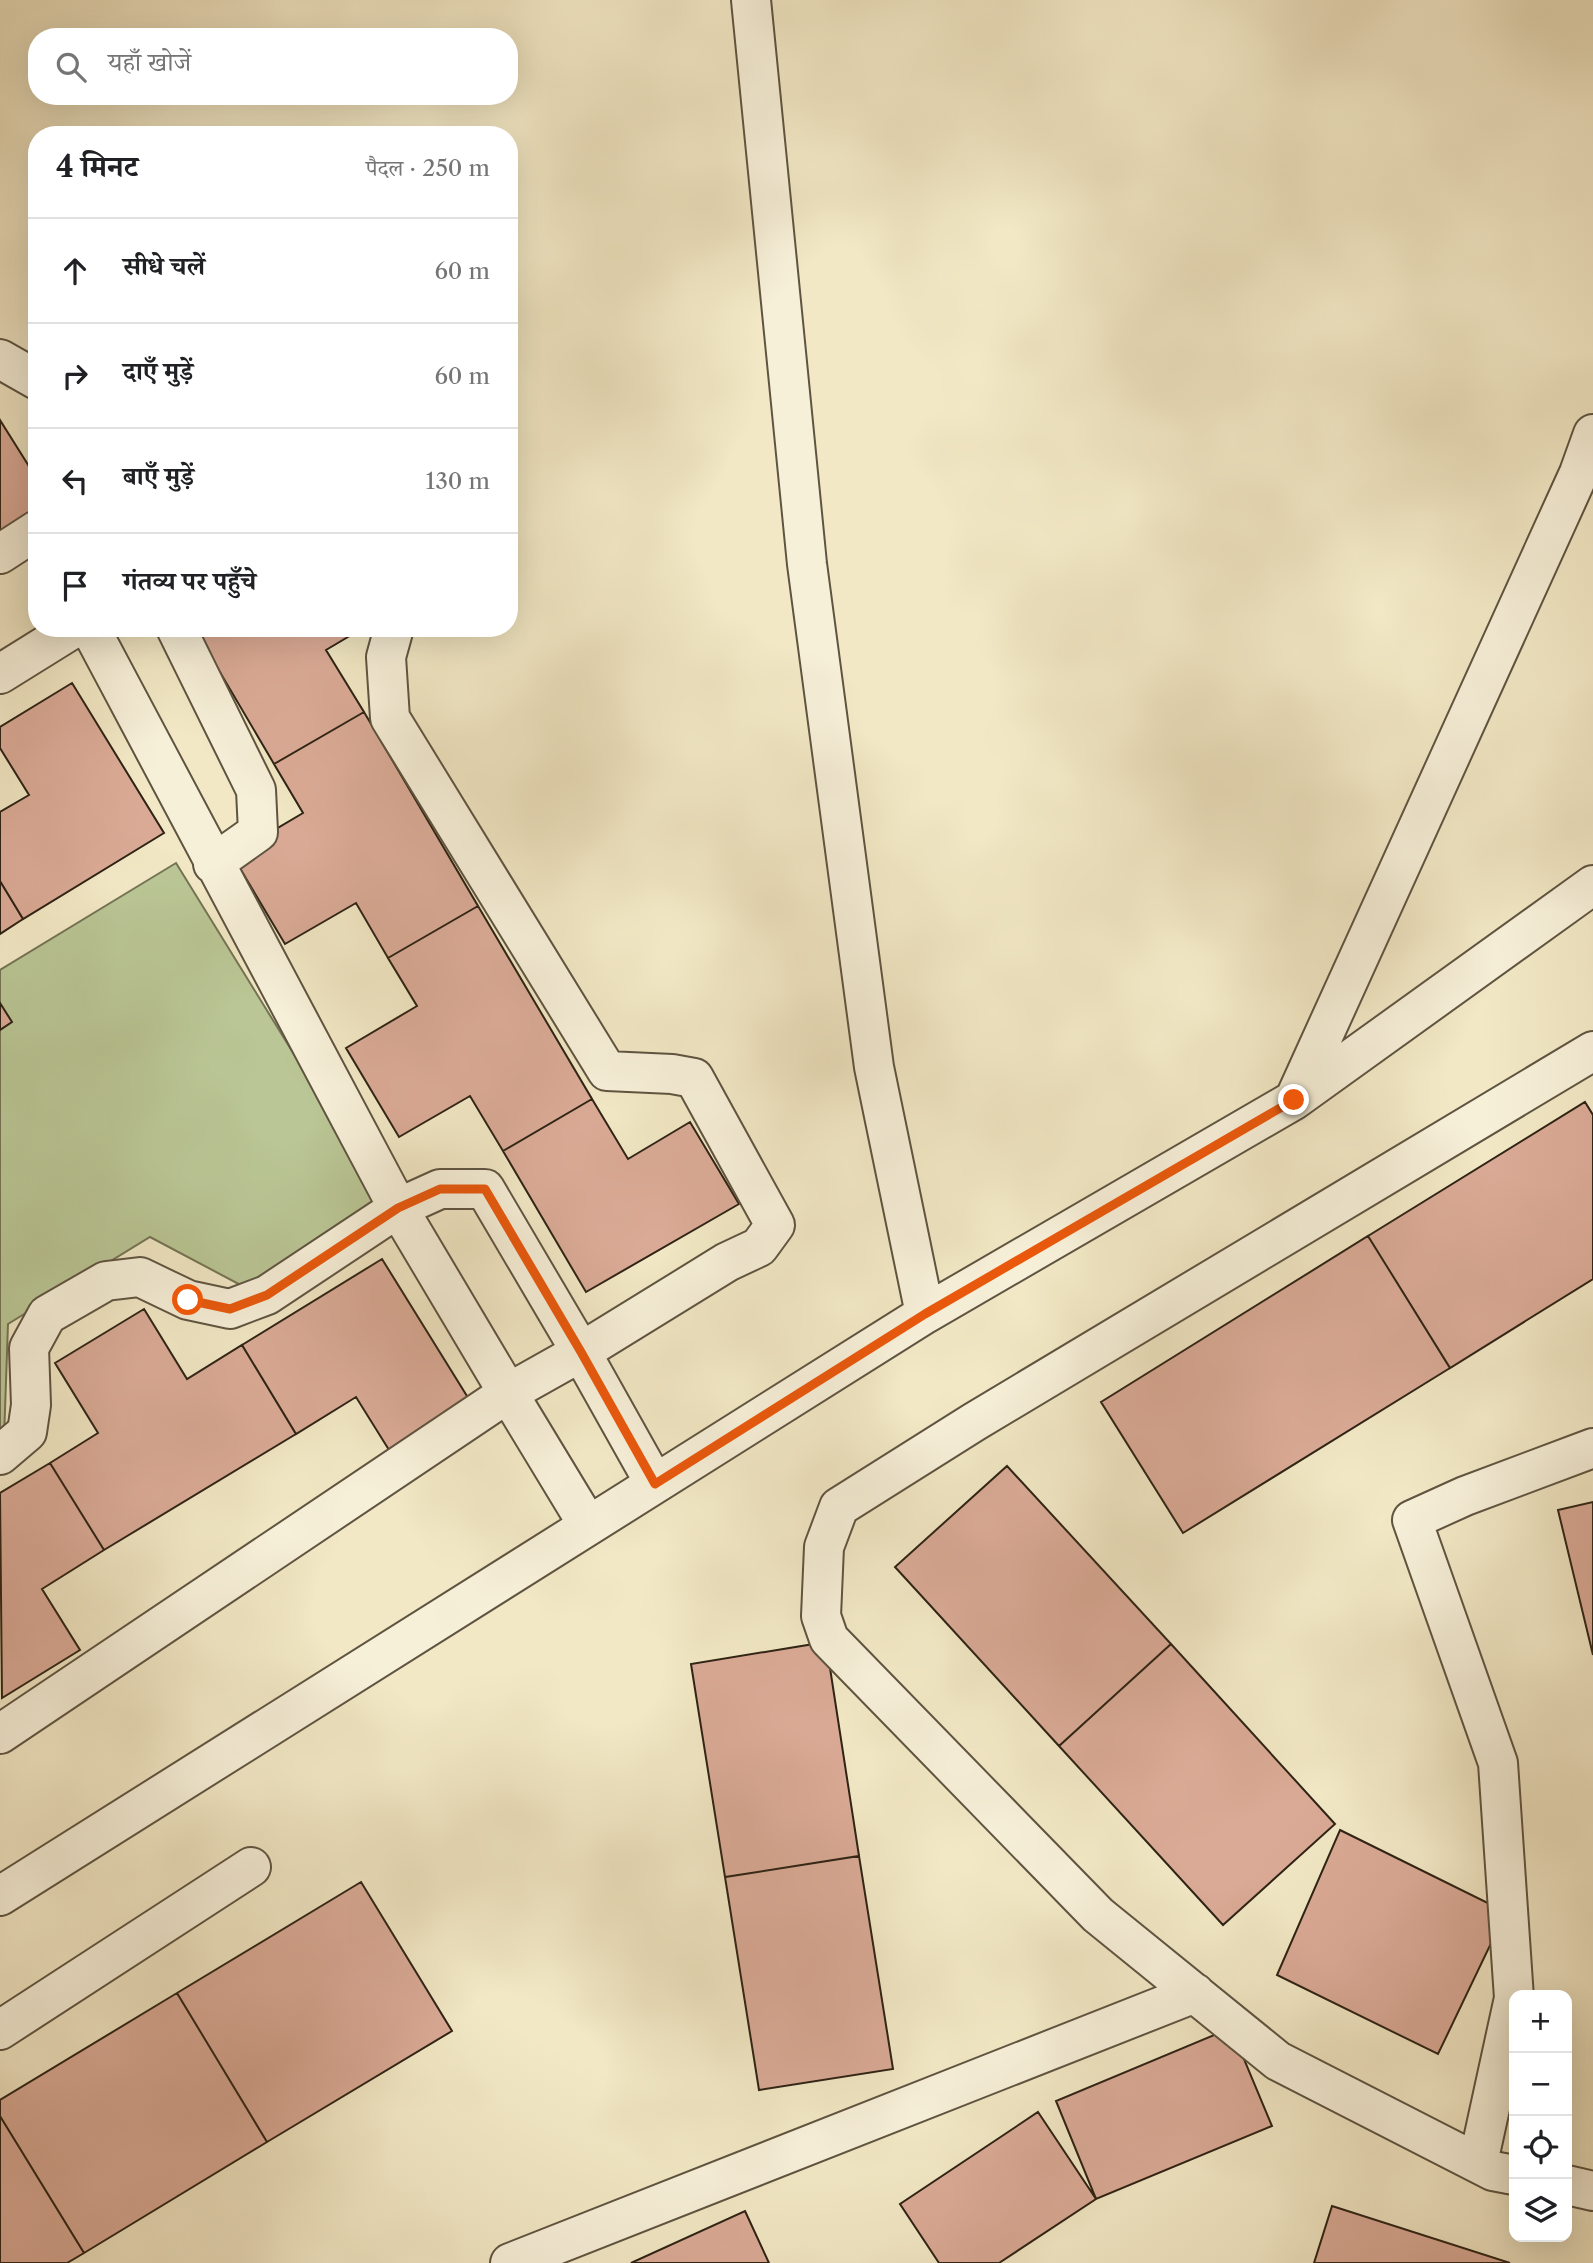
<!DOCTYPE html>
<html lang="hi">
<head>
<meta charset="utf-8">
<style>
  :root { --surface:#fff; --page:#f6f6f6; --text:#202124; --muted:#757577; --line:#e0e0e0 }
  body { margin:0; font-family:"Libre Caslon Text","Noto Serif Devanagari",serif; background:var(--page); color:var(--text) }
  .controls { position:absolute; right:21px; bottom:21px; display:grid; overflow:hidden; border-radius:14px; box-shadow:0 7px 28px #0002 }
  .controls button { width:63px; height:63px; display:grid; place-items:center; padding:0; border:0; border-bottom:2px solid var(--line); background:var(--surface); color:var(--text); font:35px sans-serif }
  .stop { position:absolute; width:21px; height:21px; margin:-16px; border:5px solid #ea580c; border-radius:50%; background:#fff }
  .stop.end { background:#ea580c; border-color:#fff; box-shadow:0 2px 7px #0008 }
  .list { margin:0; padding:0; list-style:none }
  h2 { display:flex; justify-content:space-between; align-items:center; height:91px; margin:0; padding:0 28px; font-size:30px }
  h2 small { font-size:23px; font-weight:400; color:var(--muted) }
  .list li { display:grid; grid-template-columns:46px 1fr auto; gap:21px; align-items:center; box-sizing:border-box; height:105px; padding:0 28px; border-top:2px solid var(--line) }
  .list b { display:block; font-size:26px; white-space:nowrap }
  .list em { font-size:23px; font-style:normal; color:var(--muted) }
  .icon { flex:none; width:38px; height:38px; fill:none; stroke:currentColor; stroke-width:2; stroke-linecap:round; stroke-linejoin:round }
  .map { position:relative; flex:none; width:1593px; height:2263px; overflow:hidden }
  .search { position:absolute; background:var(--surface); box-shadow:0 7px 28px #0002; left:28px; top:28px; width:490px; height:77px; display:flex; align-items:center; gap:18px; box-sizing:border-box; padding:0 24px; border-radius:28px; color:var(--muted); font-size:26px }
  .panel { position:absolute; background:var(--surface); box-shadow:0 7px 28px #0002; left:28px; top:126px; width:490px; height:511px; border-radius:28px }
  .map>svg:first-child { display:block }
  .green { fill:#bac695; stroke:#747455; stroke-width:2 }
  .building { fill:#daaa96; stroke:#2e2315; stroke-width:2 }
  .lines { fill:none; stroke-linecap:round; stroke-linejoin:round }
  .minor-casing { stroke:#5f5441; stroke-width:42 }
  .minor { stroke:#f7f0d9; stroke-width:38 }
  .route { stroke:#ea580c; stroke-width:9 }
</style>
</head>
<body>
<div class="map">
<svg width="1593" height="2263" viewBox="0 0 1593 2263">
  <rect width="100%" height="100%" fill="#f2e8c5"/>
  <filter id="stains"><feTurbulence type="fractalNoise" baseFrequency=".00286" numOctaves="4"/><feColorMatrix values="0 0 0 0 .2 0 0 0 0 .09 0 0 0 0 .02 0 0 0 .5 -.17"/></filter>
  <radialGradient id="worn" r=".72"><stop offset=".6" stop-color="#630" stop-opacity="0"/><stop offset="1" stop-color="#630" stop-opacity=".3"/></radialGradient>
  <path class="green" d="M176,863L387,1205L250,1290L150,1237L8,1324L4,1439L0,1441V970Z"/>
  <path class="building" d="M0,420L37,479V512L0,535Z
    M194,628H363L326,650L364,712L274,764Z
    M72,683L164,833L23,919L0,881V812L29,795L0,748V727Z
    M364,712L478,906L388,958L356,903L285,944L232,855L303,813L274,764Z
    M0,881L23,919L0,934Z
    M478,906L592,1099L503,1151L470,1096L399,1137L346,1048L417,1006L388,958Z
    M0,1003L12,1022L0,1030Z
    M592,1099L628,1159L690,1122L739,1204L586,1292L503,1151Z
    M1585,1102L1593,1115V1279L1450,1368L1368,1236Z
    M1368,1236L1450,1368L1183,1533L1101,1402Z
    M382,1259L475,1409L394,1458L356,1397L296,1434L242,1345Z
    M144,1309L187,1379L242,1345L296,1434L104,1550L50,1463L98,1433L55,1363Z
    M50,1463L104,1550L42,1589L80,1650L2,1698L0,1493Z
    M1007,1466L1171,1644L1059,1746L895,1567Z
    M1593,1502V1655L1558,1510Z
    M826,1642L859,1856L725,1877L691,1664Z
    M1171,1644L1335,1824L1223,1925L1059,1746Z
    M1340,1830L1506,1912L1438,2054L1277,1975Z
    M859,1856L893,2069L759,2090L725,1877Z
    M361,1882L452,2031L267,2142L177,1993Z
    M177,1993L267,2142L84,2253L0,2116V2100Z
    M1231,2028L1272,2126L1096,2199L1056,2101Z
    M1038,2112L1096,2199L999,2263H939L900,2204Z
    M0,2116L84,2253L67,2263H0Z
    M1332,2206L1510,2263H1314Z
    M745,2211L769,2263H631Z"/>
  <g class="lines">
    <defs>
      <path id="minor" d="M751,0L807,564L874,1067L925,1314
        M0,359L37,380
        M0,554L37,530
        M90,628L398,1208L440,1189H485L581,1352L655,1484
        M176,628L256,790L258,832L213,864
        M0,674L74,628
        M1295,1098L1579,473L1593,434
        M0,1455L27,1432L31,1405L29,1348L47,1315L106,1281L140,1277L188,1300L230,1309L267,1295L398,1208L508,1393L581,1352L727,1262L759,1247L775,1225L694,1078L672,1074L607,1071L390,718L386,657L394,628
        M0,1734L508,1393L588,1525
        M0,1896L925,1314L1294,1100L1593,885
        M0,2030L251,1867
        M1478,2163L1514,1998L1498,1763L1412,1520L1465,1496L1593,1448
        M1514,2175L1493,2171L1278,2061L1098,1915L829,1639L821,1616L824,1547L839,1507L974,1422L1593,1051
        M1567,2185L1593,2191
        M510,2263L1195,1993"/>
    </defs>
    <use href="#minor" class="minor-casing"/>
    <use href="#minor" class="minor"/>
  </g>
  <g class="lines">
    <path class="route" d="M188,1300L230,1309L267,1295L398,1208L440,1189H485L581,1352L655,1484L925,1314L1294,1100"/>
  </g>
  <rect width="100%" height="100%" filter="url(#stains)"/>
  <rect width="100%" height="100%" fill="url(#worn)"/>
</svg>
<div class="controls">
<button>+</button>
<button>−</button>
<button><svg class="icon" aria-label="locate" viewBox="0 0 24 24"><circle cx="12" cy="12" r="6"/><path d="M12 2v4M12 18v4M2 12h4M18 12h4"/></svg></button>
<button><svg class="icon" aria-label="layers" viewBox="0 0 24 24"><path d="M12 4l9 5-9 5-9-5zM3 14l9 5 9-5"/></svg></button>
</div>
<div class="stop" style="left:188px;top:1300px"></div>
<div class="stop end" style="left:1294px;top:1100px"></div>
<div class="search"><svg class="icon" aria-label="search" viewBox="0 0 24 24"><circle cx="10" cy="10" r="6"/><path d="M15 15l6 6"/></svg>यहाँ खोजें</div>
<section class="panel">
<h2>4 मिनट<small>पैदल · 250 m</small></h2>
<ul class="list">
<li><svg class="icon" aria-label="ahead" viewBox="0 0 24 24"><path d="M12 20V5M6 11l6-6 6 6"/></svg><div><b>सीधे चलें</b></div><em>60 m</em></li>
<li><svg class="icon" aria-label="right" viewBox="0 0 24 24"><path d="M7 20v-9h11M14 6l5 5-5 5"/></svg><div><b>दाएँ मुड़ें</b></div><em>60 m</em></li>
<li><svg class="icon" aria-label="left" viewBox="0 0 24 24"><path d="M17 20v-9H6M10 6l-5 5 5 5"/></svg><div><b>बाएँ मुड़ें</b></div><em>130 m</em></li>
<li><svg class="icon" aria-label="arrive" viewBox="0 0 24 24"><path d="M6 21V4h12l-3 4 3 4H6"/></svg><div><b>गंतव्य पर पहुँचे</b></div></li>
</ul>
</section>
</div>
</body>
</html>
